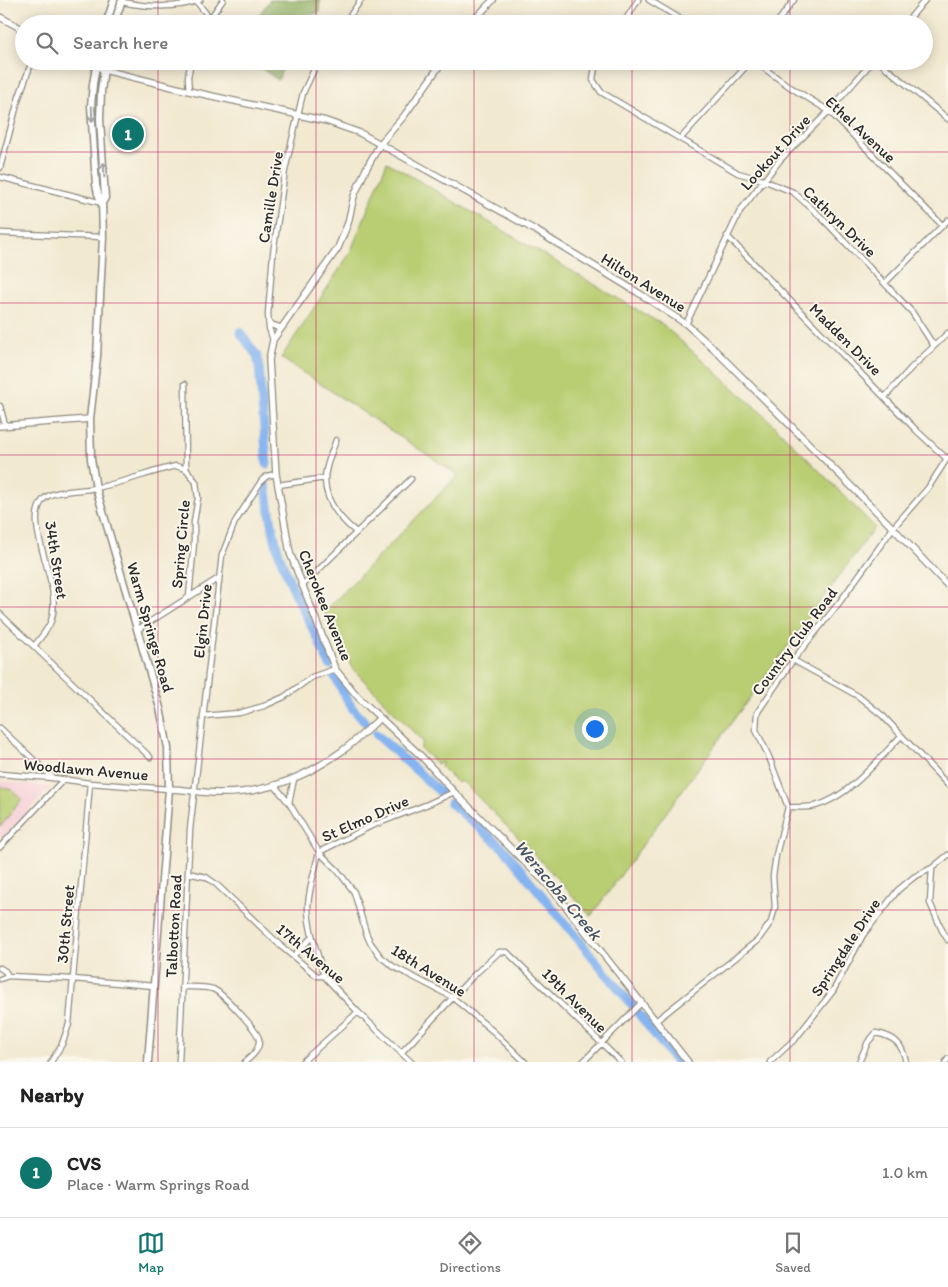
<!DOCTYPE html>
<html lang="en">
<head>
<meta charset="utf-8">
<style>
  :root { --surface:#fff; --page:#f6f6f6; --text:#222; --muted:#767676; --line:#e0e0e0; --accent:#0f766e }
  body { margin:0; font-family:Itim,sans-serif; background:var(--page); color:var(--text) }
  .you { position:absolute; left:594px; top:728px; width:18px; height:18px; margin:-12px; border:4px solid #fff; border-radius:50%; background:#1a73e8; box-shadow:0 0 0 8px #1a73e833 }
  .badge { display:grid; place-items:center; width:32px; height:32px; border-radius:50%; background:var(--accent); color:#fff; font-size:16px; font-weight:700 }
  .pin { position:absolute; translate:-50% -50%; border:2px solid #fff; box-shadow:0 1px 5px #0006 }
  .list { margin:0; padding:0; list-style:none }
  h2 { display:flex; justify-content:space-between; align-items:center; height:65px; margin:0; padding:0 20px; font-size:21px }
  h2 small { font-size:16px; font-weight:400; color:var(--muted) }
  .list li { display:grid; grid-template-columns:32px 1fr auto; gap:15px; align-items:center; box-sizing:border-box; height:90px; padding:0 20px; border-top:1px solid var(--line) }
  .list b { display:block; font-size:19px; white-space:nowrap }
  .list p { margin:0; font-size:16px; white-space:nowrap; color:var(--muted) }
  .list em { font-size:16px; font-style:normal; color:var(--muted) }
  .icon { flex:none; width:28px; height:28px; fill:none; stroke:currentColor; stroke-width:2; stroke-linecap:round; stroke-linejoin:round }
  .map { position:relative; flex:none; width:948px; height:1062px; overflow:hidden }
  .search { position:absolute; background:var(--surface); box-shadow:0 2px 12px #0003; left:15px; right:15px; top:15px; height:55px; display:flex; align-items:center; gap:12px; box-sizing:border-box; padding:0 18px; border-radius:28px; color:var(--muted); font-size:19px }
  .sheet { height:155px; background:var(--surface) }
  nav { display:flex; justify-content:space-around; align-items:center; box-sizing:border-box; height:70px; border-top:1px solid var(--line); background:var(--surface); font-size:14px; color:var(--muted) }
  nav a { display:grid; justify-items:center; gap:2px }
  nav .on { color:var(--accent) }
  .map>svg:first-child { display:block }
  .built { fill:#f6cfd7 }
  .green { fill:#b9ce73; stroke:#727c4f }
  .forest { fill:#92b165; stroke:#5e6e48 }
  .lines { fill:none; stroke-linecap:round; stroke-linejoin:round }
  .river { stroke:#85b4f0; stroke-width:9 }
  .minor-casing { stroke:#8e8a7e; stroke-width:7 }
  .tertiary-casing { stroke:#8e8a7e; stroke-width:8 }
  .secondary-casing { stroke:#8e8a7e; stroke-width:9 }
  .minor { stroke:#fff; stroke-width:4.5 }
  .tertiary { stroke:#fff; stroke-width:5.5 }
  .secondary { stroke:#fff; stroke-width:6 }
  .oneway { stroke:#a0a0a0 }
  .grid { fill:none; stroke:#c2185b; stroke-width:1; stroke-opacity:0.55 }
  .labels { text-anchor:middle; stroke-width:4; stroke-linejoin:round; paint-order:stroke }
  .street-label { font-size:16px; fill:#2b2b2b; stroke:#fbf7ec }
  .water-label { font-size:18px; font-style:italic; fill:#465466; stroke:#fbf7ec }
</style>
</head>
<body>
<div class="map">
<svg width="948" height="1062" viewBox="0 0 948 1062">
  <rect width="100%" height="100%" fill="#fbf7ec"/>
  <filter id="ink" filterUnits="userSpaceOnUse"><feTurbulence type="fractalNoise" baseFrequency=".02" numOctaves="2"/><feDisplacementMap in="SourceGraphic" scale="10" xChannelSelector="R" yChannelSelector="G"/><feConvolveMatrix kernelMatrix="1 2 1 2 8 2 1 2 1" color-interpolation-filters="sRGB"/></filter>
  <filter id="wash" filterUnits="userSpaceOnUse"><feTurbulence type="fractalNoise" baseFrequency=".0096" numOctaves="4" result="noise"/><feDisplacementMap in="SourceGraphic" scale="20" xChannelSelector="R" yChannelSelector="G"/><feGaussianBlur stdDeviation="1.12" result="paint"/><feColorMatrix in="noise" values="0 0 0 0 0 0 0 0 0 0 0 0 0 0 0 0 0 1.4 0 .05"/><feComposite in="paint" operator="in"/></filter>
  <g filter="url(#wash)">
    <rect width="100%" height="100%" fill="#f2e9d1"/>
    <path class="built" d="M0,781L52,787L0,841Z"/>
    <path class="green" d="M387,162L663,325L766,417L875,527L737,715L591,916L542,862L462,781L457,783L441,767L442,762L437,764L421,749V745L423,742L354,670L324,612L458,475L281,358L350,253Z
      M0,786L12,790L22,799L0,827Z"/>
    <path class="forest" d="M270,0H320L319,13L309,15L301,24H252Z
      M245,61H286L278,80L259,67Z"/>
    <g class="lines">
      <path class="river" d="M240,332L257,356L259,366L267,464
        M266,486C270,512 273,538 282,562C292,588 305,614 318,639
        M320,644L330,665
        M334,675L352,708L367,724
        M376,734L440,792
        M451,803C468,819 486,833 504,849L632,1005
        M638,1013L676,1062"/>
    </g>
  </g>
  <g filter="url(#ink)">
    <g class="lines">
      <defs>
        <path id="minor" d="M649,0L689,24
          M196,1L209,17
          M122,2C147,7 176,9 200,0
          M206,24L223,0
          M344,24L361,0
          M623,24L638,0
          M776,24L794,0
          M905,24L925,0
          M599,61L595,66L593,80L601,92L738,173L763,180L793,192L819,215L912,312L934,346
          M754,61L790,87L829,111L942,225
          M878,61L948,119
          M189,91L188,77L191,61
          M681,138L751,61
          M0,168L19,97L32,61
          M0,177L102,203
          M0,233L103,237
          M727,236L917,431L947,459
          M885,283L948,220
          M686,324L740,211L780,160L829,111L873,61
          M273,340L269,328L268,314L273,254L285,170L303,93L318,61
          M185,384L186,469
          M885,397L911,368L948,333
          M0,406L5,425
          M336,440C332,452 325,466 325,479C325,501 340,519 356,532
          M278,485L325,478
          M302,586L411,479
          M189,597L219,578
          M0,614L150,757
          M34,646C40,638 48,630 51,621C61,592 39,553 37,524C36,513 39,499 50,495C63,490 82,491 95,488C123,483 149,472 176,466L186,469L196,482L198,498L194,522V543L189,597L137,630
          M793,660L858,696L883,716L948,785
          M203,716L239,713L264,706L284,697L312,677L335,669
          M0,728L53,778
          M0,774L53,778L90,783L169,789
          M275,786L289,803L319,852L338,871L354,892L366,933L370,942L381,957L394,967L452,997L494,1032L525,1062
          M289,803L294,779
          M788,807C797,807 806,808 815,806C848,798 878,760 901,736
          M0,847L63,780
          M932,868L930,903L942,930L948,940
          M188,873L206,877L216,884L283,948L317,976H324L358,1012L411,1062
          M294,955L312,937
          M0,968L5,971L8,976
          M324,976C318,954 308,930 308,906C309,888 315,870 319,852L369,827L428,804L454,792
          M0,979L8,976L73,979L154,986
          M182,987C192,987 203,986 213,989C222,993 259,1031 259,1040C260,1050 251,1057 245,1062
          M657,1020L758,940L771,922L775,907L773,876L776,855L788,807L769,757L756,730L757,713L793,660L839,603L893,528L928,488L948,457
          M401,1053L473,976L499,952H507L621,1062
          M51,1062L62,1044L69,1024L90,783
          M179,1062L190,829L222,555L235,522L262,480L267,476L276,474
          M302,1062L358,1012
          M583,1062L642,1002
          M770,1062L796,1038L833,991L863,935L898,890L914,877L932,868L948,855
          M859,1062L868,1042L876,1033C895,1037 902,1043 906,1062
          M946,1062L948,1059"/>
        <path id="tertiary" d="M0,17L24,30
          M470,24L493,0
          M86,61L104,70L189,91L326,121L360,133L535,230L637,292L686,324L714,349L893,528L948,586
          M443,61L404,116L380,144L366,169L354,196L348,223L338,248L273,340L269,360L276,474L290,553L335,669L358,697L422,757L454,792L552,889L688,1062
          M269,322L272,325L281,328
          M0,426L90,419
          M169,789C185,789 202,793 218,793C264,794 306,777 342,751C356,741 368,729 380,718"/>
        <path id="secondary" d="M106,24L114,0
          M114,24L122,0
          M97,61L93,84L91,106L96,185L98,194L102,203L103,237L97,357L90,419L91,459L96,488L160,708L168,748L169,789L148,1062
          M102,203L105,198L100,119L101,92L105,61"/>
      </defs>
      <use href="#minor" class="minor-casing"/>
      <use href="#tertiary" class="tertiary-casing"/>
      <use href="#secondary" class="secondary-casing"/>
      <use href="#minor" class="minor"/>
      <use href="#tertiary" class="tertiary"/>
      <use href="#secondary" class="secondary"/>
    </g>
    <defs><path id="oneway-shaft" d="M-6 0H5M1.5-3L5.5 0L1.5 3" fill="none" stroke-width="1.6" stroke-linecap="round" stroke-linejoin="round" transform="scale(1.25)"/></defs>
    <g class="oneway">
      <use href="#oneway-shaft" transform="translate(92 114) rotate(88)"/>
      <use href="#oneway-shaft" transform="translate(104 170) rotate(-93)"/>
    </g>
  </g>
  <path class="grid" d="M158,0V24M316,0V24M474,0V24M632,0V24M790,0V24M158,61V1062M316,61V1062M474,61V1062M632,61V1062M790,61V1062M0,152H948M0,303H948M0,455H948M0,607H948M0,759H948M0,910H948"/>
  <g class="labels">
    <g class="street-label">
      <text transform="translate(861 129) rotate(43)" y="6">Ethel Avenue</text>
      <text transform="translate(775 152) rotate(-48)" y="6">Lookout Drive</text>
      <text transform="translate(270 197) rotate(-81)" y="6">Camille Drive</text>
      <text transform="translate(840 221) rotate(44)" y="6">Cathryn Drive</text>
      <text transform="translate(644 282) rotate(32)" y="6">Hilton Avenue</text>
      <text transform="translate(846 339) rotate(45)" y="6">Madden Drive</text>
      <text transform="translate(180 544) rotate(-85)" y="6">Spring Circle</text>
      <text transform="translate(57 560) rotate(81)" y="6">34th Street</text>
      <text transform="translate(326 605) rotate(68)" y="6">Cherokee Avenue</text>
      <text transform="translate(202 621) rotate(-84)" y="6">Elgin Drive</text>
      <text transform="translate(151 627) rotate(74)" y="6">Warm Springs Road</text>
      <text transform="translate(794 641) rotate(-53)" y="6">Country Club Road</text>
      <text transform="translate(86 769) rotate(5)" y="6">Woodlawn Avenue</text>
      <text transform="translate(365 818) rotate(-24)" y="6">St Elmo Drive</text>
      <text transform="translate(65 924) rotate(-85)" y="6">30th Street</text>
      <text transform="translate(173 926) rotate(-87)" y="6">Talbotton Road</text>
      <text transform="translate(845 947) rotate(-57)" y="6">Springdale Drive</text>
      <text transform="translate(311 953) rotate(40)" y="6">17th Avenue</text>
      <text transform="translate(429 970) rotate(32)" y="6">18th Avenue</text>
      <text transform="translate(575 1000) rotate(45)" y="6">19th Avenue</text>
    </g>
    <g class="water-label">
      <text transform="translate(558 890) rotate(50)" y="6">Weracoba Creek</text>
    </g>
  </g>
</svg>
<div class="you"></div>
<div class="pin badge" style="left:128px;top:134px">1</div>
<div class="search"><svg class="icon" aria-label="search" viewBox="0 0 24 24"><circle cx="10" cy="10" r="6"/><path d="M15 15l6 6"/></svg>Search here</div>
</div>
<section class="sheet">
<h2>Nearby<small></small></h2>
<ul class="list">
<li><span class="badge">1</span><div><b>CVS</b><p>Place · Warm Springs Road</p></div><em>1.0 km</em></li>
</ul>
</section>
<nav>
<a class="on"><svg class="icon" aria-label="map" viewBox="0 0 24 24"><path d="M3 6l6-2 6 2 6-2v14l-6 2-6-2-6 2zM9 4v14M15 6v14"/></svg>Map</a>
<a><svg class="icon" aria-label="directions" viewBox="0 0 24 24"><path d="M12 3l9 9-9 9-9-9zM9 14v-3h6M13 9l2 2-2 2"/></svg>Directions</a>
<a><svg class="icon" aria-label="saved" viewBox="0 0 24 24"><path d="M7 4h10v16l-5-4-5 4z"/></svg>Saved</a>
</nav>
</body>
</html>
